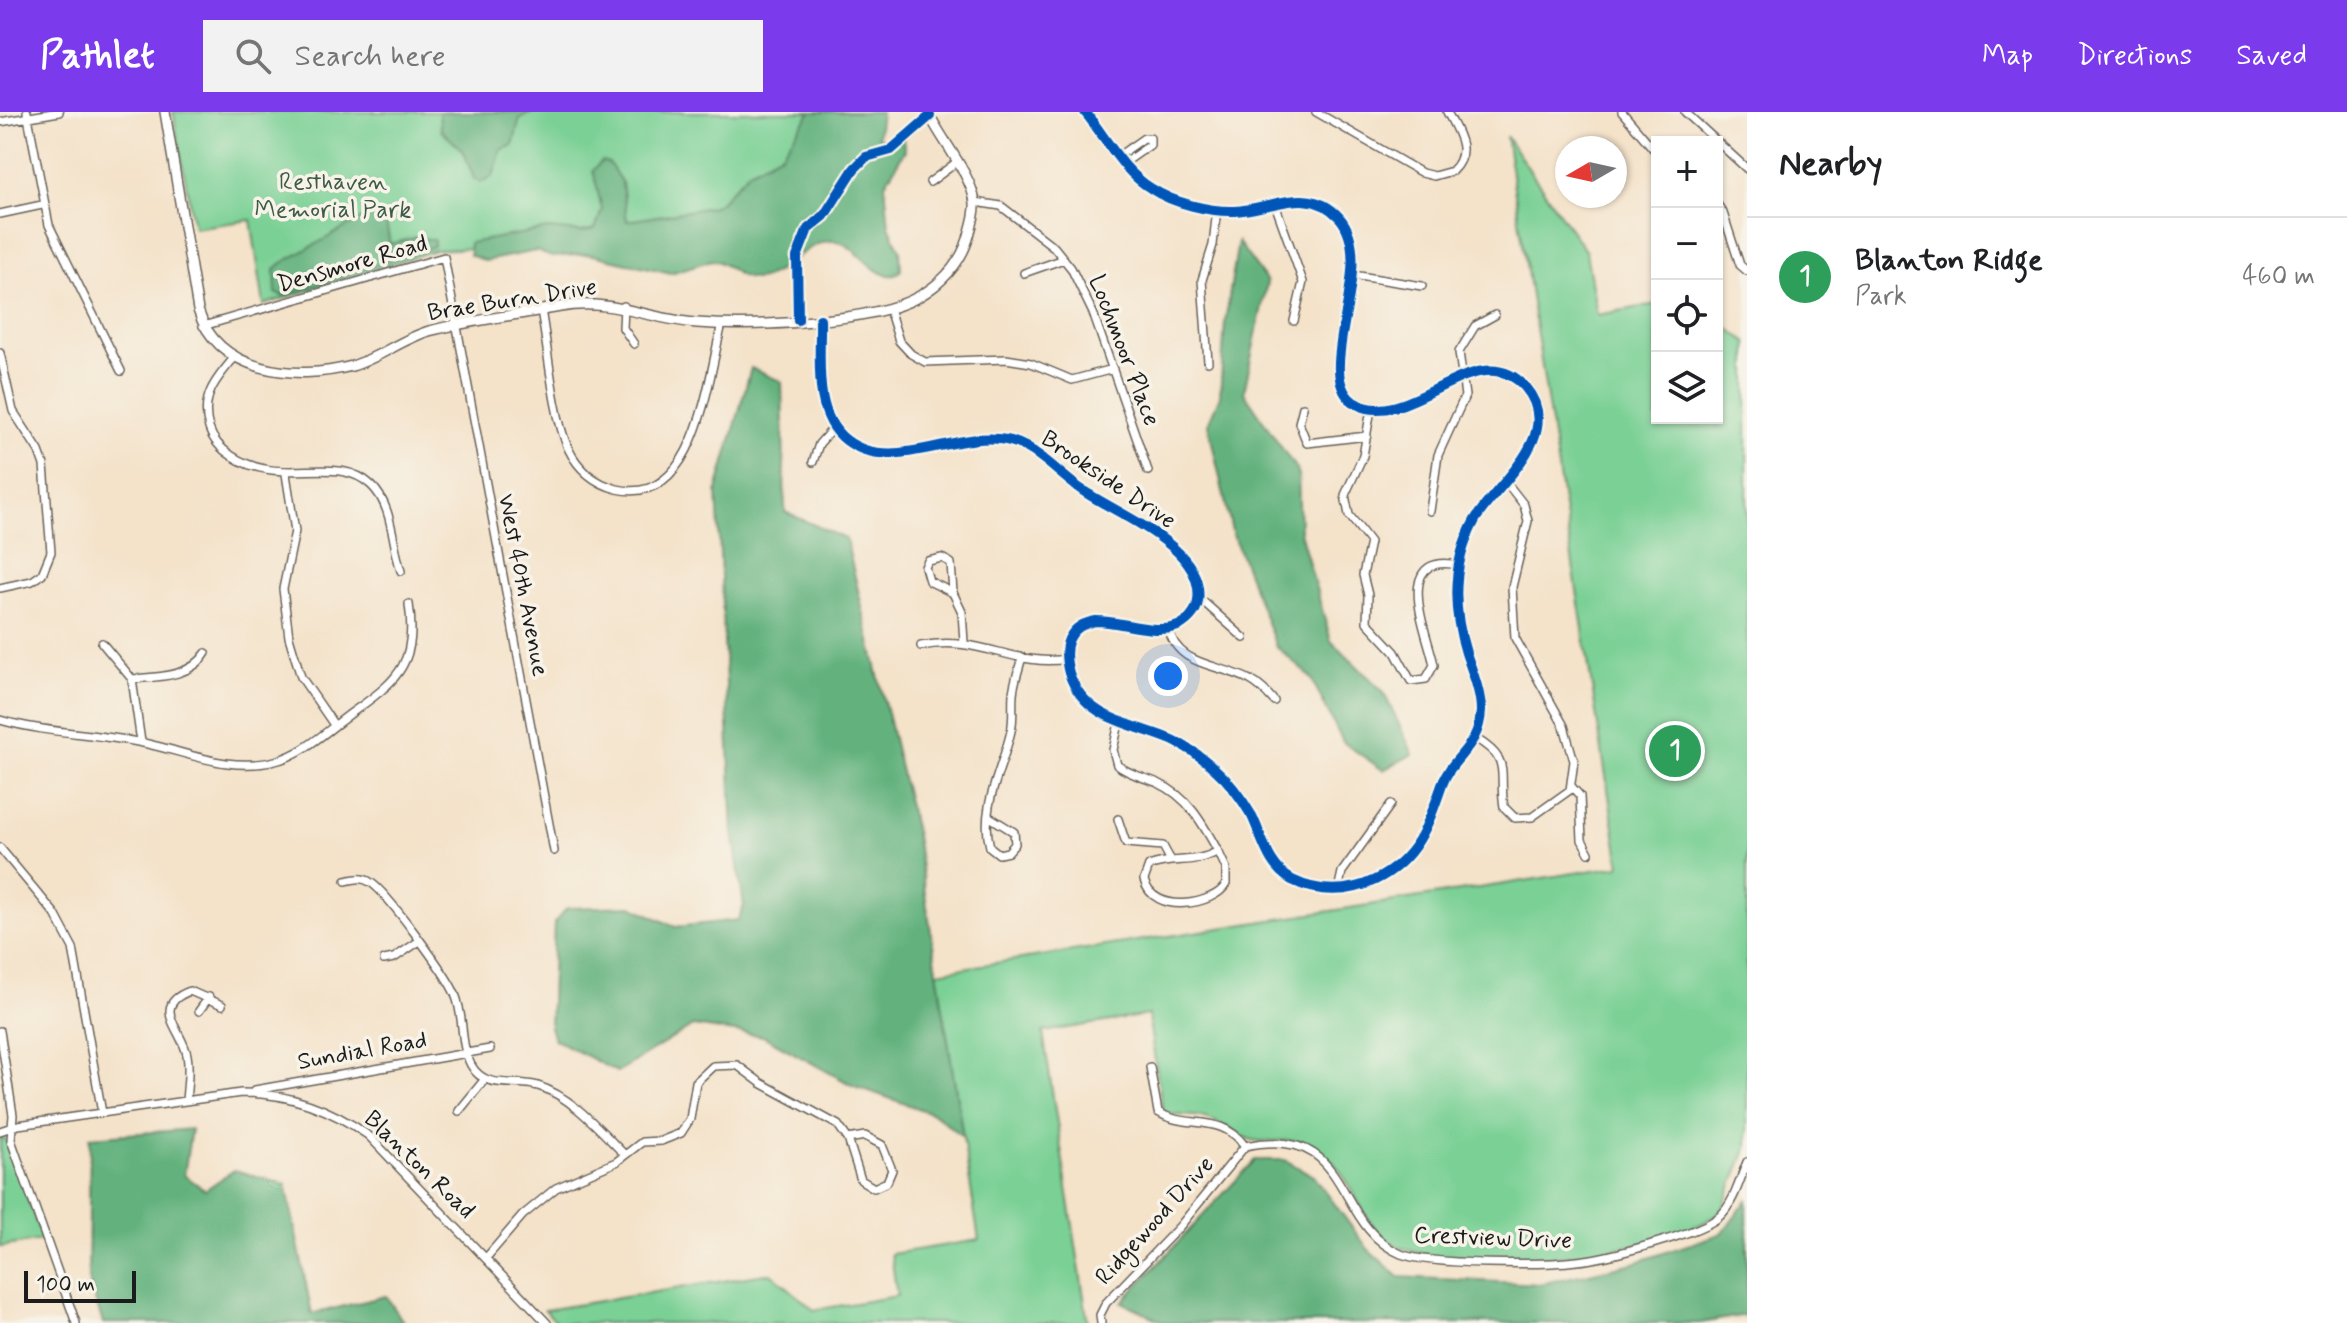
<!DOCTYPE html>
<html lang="en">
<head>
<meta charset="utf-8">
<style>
  :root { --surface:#fff; --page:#f2f2f2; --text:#202124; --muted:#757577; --line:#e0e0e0; --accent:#7c3aed }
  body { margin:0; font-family:Mynerve,sans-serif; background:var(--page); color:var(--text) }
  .controls { position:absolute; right:24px; top:24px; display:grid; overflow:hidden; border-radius:0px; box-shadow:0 2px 6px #0004 }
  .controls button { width:72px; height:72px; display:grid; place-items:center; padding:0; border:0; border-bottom:2px solid var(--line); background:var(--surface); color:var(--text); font:40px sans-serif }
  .compass { position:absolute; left:1555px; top:24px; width:72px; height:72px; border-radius:50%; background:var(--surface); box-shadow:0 2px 6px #0004; rotate:261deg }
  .scale { position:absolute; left:24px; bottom:20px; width:112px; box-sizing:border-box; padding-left:8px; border:4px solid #1c1c1c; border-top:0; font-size:22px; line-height:28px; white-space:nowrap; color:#1c1c1c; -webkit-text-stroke:6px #f7f3e8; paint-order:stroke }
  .you { position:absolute; left:1168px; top:564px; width:28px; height:28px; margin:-20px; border:6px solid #fff; border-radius:50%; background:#1a73e8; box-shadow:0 0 0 12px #1a73e833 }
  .badge { display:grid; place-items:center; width:52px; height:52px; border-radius:50%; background:var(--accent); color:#fff; font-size:26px; font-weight:700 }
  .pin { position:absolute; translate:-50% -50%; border:4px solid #fff; box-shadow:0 2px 8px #0006 }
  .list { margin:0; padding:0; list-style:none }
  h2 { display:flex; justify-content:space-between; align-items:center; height:104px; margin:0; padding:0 32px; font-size:34px }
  h2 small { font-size:26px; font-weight:400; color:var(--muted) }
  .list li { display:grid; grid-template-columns:52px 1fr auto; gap:24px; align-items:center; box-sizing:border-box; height:120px; padding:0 32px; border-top:2px solid var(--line) }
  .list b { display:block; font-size:30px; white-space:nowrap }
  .list p { margin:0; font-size:26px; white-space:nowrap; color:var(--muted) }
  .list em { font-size:26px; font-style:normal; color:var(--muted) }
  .icon { flex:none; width:44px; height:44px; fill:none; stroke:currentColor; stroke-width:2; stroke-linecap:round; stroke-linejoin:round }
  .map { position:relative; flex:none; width:1747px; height:1211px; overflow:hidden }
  header { display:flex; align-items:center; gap:48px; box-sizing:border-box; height:112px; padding:0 40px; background:var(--accent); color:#fff }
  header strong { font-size:38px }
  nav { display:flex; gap:44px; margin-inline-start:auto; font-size:28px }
  .search { width:560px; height:72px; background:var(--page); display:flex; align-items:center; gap:20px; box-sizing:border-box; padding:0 28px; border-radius:0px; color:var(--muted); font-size:30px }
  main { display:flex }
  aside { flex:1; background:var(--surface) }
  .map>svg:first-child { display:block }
  .green { fill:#7ad095; stroke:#4b7658; stroke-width:2 }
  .forest { fill:#63b27e; stroke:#40674d; stroke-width:2 }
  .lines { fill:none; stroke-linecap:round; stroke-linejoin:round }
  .minor-casing { stroke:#686159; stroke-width:10 }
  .tertiary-casing { stroke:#686159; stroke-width:12 }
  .minor { stroke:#fff; stroke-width:7 }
  .tertiary { stroke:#fff; stroke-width:9 }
  .cycleway-casing { stroke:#f7f3e8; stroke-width:15 }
  .cycleway { stroke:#0057b8; stroke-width:10 }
  .labels { text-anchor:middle; stroke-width:7; stroke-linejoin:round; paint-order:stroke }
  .park-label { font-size:24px; fill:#3d5b46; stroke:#f7f3e8 }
  .street-label { font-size:24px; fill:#1c1c1c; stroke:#f7f3e8 }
</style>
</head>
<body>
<header>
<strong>Pathlet</strong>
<div class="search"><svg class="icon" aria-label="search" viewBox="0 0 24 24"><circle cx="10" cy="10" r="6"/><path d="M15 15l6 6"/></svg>Search here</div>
<nav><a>Map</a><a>Directions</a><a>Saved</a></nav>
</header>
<main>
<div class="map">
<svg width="1747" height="1211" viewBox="0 0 1747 1211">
  <rect width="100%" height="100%" fill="#f7f3e8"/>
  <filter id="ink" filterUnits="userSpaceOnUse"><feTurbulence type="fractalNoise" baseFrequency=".0125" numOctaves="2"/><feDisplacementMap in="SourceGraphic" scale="16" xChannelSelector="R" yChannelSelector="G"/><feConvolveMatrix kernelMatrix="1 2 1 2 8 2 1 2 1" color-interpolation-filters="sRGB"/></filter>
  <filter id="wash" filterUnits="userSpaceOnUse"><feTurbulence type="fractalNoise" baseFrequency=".006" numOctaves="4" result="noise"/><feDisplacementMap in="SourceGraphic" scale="32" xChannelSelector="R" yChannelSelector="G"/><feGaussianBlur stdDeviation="1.8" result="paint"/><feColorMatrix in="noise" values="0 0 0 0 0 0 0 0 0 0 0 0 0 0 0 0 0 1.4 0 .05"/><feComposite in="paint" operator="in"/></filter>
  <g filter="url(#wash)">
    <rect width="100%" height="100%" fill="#f4e2c9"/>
    <path class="green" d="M173,0H865L772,144L495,135L435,138L264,193L251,108L194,116Z
      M1506,24L1586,140L1597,203L1657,192V306H1717V208L1747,230V1035L1723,1096C1684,1144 1445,1163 1394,1132C1355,1109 1353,1055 1314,1035C1288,1022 1267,1034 1249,1027C1234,1021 1221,1010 1205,1006C1191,1001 1176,1006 1163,1000L1148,903L1043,920L1088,1211H557L545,1198L771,1161L814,1198L897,1184L891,1142L979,1128L937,860L1620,754Z
      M0,1023L9,1032L42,1128L0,1135Z"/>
    <path class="forest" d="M439,0H534L520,6L513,33L501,38L493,64L482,70L474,67L464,40L441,18Z
      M811,0H881L878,24L881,28L902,23L905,38L885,72L889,114L900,138L901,158L895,163C871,167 857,129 832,129C804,129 784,165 756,167C736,168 729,150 712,148L671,161L588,142L552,145L536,139L485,149L470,143L469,131L548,117L581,120L595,117L602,98L593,58L602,49L609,51L622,71L627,109L711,95L719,91L749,59L781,42Z
      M373,100L385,105L390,132L418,125L434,128V134L283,184L276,181L275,157L282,151Z
      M1238,130L1267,170L1244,280L1298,360L1300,420L1331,529L1383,579L1413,642L1383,658L1343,630L1311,566L1276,534L1232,420L1208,312L1220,284L1225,210Z
      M751,256L782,270L785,400L846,427L916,724L963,1025L934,1002L852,973L763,924L693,914L617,960L554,927L550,915L554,811L567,796L632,794L675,815L738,808L744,794L733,721L717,379Z
      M191,1017L184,1063L205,1078L234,1058L286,1072L312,1202L386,1184L404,1211H103L88,1167L90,1025Z
      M1255,1048H1285L1314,1064L1368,1137L1399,1165L1540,1172L1634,1151L1723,1121L1747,1088V1203L1700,1211H1165L1122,1190Z"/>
  </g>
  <g filter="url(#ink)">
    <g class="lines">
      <defs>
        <path id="minor" d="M27,0L49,113L121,259
          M1316,0L1422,61L1434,64L1452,59C1472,40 1458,21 1447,0
          M1622,0L1657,41
          M1685,0L1747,57
          M0,10L59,0
          M1117,45L1144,26H1150V33L1123,52
          M930,70L957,50
          M975,90L1001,94L1054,135L1071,156L1093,201L1148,359
          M1275,92L1303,170L1294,209
          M1717,92L1723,101L1740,153L1747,159
          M0,102L42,93
          M1024,161L1064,147
          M1353,163L1422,174
          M624,194L623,216L634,232
          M889,197L899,229L911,242L925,250L1006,247L1031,251L1072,268L1113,257
          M541,198C548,236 553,302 568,336C578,357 594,371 617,377C697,396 708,265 722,212
          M820,207C821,245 812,302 846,328C891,363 956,318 1006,328C1035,333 1058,362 1082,378C1118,403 1206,435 1198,489C1197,500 1186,512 1175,515C1151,522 1121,509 1096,509C1084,511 1075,515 1069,527C1064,538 1066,550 1069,561C1085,609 1133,611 1172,628C1188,635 1202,645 1215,657C1230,670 1242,687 1252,704C1263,727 1268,755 1292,768C1318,781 1349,781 1375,768C1416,748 1428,714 1442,673C1452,643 1479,637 1481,599C1481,580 1472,559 1466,541C1452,496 1452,450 1475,408C1497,371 1566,323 1525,275C1478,221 1409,320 1357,292C1307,266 1381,151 1339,105C1309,72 1272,97 1235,99C1210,100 1173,91 1152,77C1122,59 1107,27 1085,0
          M203,214L444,145L554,739
          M0,241L13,299L39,339L44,353L51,440L42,462L32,469L0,476
          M234,246C215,268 200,286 209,316C213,329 221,337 232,344C282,377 336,340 371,373C393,393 392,432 401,459
          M1208,250L1202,168L1213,133L1217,97
          M1303,295L1299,311L1307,331L1367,324
          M1371,297L1363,344L1345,383L1349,403L1370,430L1363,463L1368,483L1367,510L1395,540L1411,569L1426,567L1434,553C1428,522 1390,439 1459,453
          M813,350L819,332L834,315
          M286,362L295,419L283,477L289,525L301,565L334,613
          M1430,399L1438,343L1465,284L1459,240L1475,214L1495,203
          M953,481L929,469L925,455L928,449L942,446L951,451L953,481L962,500L964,530
          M1198,485L1244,526
          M1168,515C1177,556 1219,551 1250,568C1260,573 1267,581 1274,589
          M102,531L132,567
          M921,534C979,522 1015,556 1066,547
          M0,608C46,621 92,621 138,630C183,638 227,661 275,649C305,642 332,614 357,597C401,566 417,548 409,492
          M1119,611L1113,638L1117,653C1130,663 1143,665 1158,671C1189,685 1203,712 1219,741L1226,756V772C1215,793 1153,804 1144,768L1149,754C1173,744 1195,753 1218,739
          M1475,626C1513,649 1498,658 1504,695L1515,706L1532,705L1570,678L1574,649L1564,614L1515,526L1512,475L1528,409L1524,393L1506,370
          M141,630L132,567C158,565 191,565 206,541
          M1572,675L1580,684L1582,728L1589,741
          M988,704L1014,720L1015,732L1008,740L999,742L990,735C979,696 1003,656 1011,619C1014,607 1012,594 1013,582C1014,570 1019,557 1022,545
          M1118,707L1126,731L1163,734L1170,747
          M0,736L55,802L73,836L102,1001
          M346,769C355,767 362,765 370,770C386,779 447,863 455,882C465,905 459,931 471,953C485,979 515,967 538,974C571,984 600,1018 624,1042
          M1338,778L1342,760L1391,692
          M384,848L394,846L418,830
          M199,899L209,885
          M0,919L13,1003L11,1028L76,1211
          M1150,955L1158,1000C1186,1018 1221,1000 1245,1034
          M255,978L490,937
          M186,989C187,974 190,958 187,943C183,919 149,894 190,879L222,893
          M459,999L485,967
          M0,1019L18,1013L241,981C289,981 330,996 369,1024L547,1211
          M1245,1034C1354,1011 1331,1112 1401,1142C1428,1153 1545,1153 1577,1149C1603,1147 1703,1121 1720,1104C1734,1091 1740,1067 1747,1050
          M486,1146L523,1103L556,1076L616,1050L642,1030L661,1029L681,1021L690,1007L696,970L713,954L737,953L761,971L838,1013L848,1027L861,1068L874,1076L887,1070L892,1058L882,1033L865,1024L848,1027
          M1101,1211L1100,1203L1106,1191L1180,1114L1245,1034"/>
        <path id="tertiary" d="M165,0L198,198C218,261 295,269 352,254C379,246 402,227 429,219C472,208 517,203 560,195C612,186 647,207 697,211C751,215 872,211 918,185C941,172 960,152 968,127C971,116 976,102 975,91C972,63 940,26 928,0"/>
      </defs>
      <use href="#minor" class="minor-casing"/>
      <use href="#tertiary" class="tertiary-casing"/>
      <use href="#minor" class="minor"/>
      <use href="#tertiary" class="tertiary"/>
      <defs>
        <path id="cycleway" d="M820,207C821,245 812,302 846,328C891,363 956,318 1006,328C1035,333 1058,362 1082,378C1118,403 1206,435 1198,489C1197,500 1186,512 1175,515C1151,522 1121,509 1096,509C1084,511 1075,515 1069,527C1064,538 1066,550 1069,561C1085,609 1133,611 1172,628C1188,635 1202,645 1215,657C1230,670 1242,687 1252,704C1263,727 1268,755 1292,768C1318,781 1349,781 1375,768C1416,748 1428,714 1442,673C1452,643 1479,637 1481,599C1481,580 1472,559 1466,541C1452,496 1452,450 1475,408C1497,371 1566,323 1525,275C1478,221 1409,320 1357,292C1307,266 1381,151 1339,105C1309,72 1272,97 1235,99C1210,100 1173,91 1152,77C1122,59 1107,27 1085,0
          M798,208L797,145L808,117L824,104L854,57L866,45L891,38L930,4"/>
      </defs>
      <use href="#cycleway" class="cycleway-casing"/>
      <use href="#cycleway" class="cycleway"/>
    </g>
  </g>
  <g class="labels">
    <g class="park-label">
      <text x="333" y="77">Resthaven<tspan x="333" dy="28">Memorial Park</tspan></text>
    </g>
    <g class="street-label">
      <text transform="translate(352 151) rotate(-16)" y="8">Densmore Road</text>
      <text transform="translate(512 187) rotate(-9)" y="8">Brae Burn Drive</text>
      <text transform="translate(1125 238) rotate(69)" y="8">Lochmoor Place</text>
      <text transform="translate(1109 367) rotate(34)" y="8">Brookside Drive</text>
      <text transform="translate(524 473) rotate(79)" y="8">West 40th Avenue</text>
      <text transform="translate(362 938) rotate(-10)" y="8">Sundial Road</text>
      <text transform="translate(420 1052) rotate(44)" y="8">Blanton Road</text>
      <text transform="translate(1154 1108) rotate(-48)" y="8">Ridgewood Drive</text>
      <text transform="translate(1493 1125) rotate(2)" y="8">Crestview Drive</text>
    </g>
  </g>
</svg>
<div class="controls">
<button>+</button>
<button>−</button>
<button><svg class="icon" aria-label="locate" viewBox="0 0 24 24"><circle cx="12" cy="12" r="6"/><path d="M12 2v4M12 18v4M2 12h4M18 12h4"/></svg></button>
<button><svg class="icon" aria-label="layers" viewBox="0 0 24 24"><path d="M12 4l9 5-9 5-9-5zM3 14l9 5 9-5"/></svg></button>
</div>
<svg class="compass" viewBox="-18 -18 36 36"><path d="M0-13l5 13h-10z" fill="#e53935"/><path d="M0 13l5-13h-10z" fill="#757577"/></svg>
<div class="scale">100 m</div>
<div class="you"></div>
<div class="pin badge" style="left:1675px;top:639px;background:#2e9e5b">1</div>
</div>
<aside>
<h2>Nearby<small></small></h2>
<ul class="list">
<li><span class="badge" style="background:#2e9e5b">1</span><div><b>Blanton Ridge</b><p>Park</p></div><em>460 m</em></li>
</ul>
</aside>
</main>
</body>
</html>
